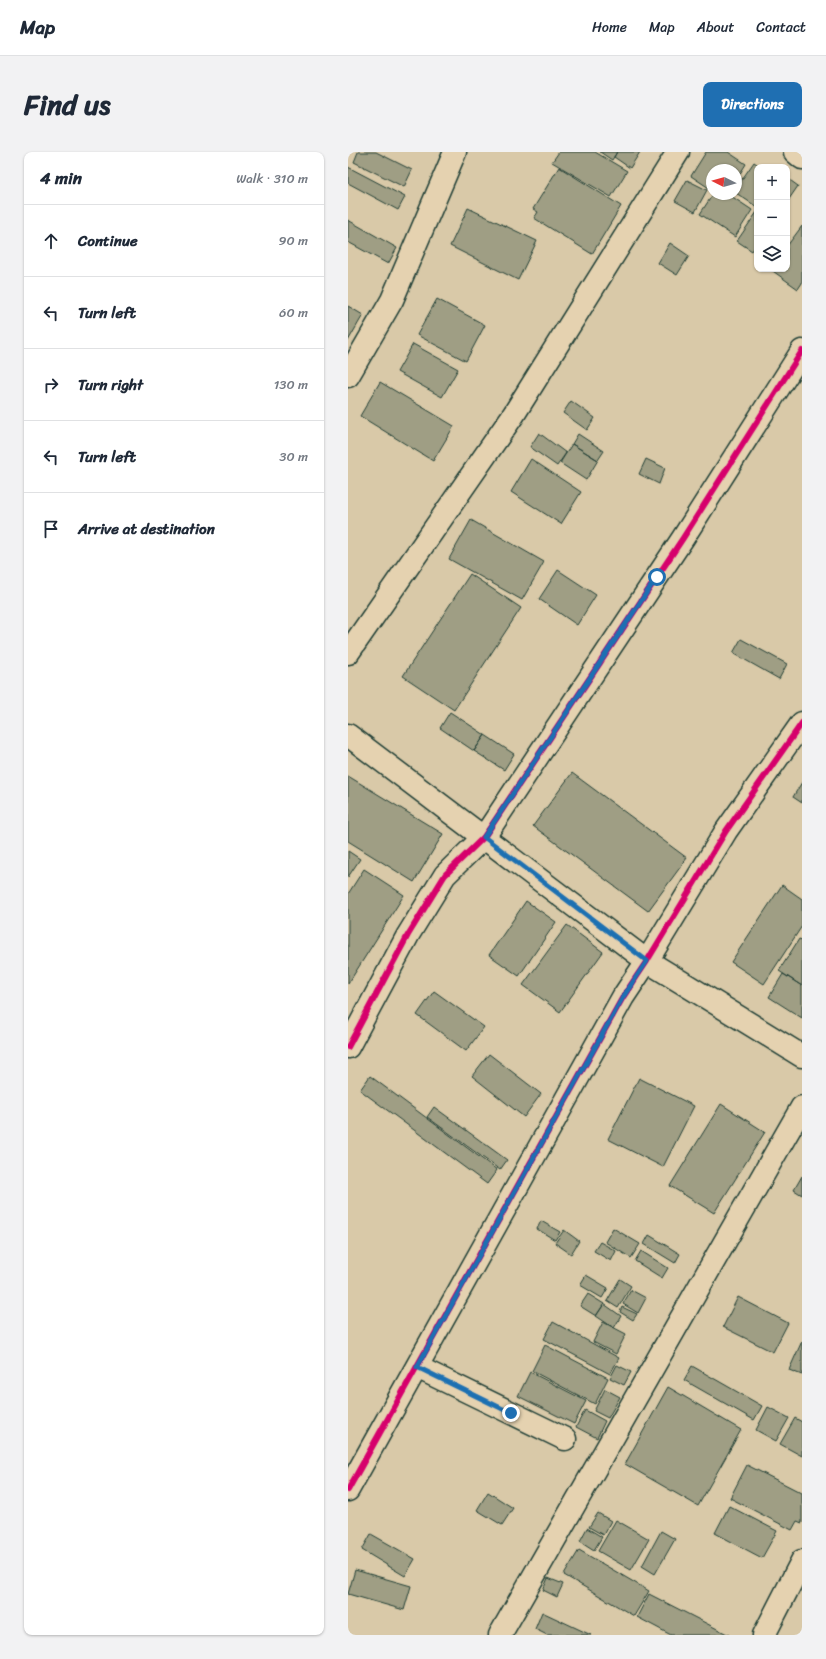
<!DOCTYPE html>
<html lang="en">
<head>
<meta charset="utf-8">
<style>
  :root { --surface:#fff; --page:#f2f2f3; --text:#1f2937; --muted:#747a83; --line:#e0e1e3; --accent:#1f6fb2 }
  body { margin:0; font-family:Sriracha,sans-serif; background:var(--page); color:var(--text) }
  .controls { position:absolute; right:12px; top:12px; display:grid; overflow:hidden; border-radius:8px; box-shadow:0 1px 3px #0004 }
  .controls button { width:36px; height:36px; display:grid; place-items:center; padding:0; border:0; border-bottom:1px solid var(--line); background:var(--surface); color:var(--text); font:20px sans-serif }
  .compass { position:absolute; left:358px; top:12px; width:36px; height:36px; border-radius:50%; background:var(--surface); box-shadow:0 1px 3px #0004; rotate:276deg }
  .stop { position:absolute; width:12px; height:12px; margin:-9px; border:3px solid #1f6fb2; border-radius:50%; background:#fff }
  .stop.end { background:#1f6fb2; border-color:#fff; box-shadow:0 1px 4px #0008 }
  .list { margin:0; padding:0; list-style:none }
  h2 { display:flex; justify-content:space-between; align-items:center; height:52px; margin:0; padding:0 16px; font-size:17px }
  h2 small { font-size:13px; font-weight:400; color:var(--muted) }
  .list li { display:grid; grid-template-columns:26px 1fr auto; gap:12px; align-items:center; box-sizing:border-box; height:72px; padding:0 16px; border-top:1px solid var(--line) }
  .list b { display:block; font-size:15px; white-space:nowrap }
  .list em { font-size:13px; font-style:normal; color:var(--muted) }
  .icon { flex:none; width:22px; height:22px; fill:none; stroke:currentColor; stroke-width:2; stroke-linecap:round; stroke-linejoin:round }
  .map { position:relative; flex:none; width:454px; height:1483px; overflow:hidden; border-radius:8px }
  header { display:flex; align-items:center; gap:24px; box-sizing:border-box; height:56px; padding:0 20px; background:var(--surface); border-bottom:1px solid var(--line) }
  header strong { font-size:19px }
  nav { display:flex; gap:22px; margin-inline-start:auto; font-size:14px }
  .intro { display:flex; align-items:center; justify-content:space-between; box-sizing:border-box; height:96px; padding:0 24px }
  h1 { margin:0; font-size:28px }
  .button { padding:10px 18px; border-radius:8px; background:var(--accent); color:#fff; font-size:14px; font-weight:700 }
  main { display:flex; gap:24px; padding:0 24px }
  aside { flex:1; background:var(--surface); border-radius:8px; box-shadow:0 1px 3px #0004 }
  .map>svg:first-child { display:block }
  .building { fill:#9f9e84; stroke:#1f3d34 }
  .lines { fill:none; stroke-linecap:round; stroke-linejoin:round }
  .minor-casing { stroke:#1f3d34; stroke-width:25 }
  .minor { stroke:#e5d2b0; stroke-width:22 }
  .cycleway-casing { stroke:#e5d2b0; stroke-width:8 }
  .cycleway { stroke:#d6006c; stroke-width:6 }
  .route { stroke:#1f6fb2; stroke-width:5 }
</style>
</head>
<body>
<header>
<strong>Map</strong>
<nav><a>Home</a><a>Map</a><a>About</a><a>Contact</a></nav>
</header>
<div class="intro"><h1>Find us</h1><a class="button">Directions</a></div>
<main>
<aside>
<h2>4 min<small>Walk · 310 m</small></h2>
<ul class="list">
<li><svg class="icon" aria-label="ahead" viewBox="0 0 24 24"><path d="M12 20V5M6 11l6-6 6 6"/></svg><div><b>Continue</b></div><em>90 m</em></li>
<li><svg class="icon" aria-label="left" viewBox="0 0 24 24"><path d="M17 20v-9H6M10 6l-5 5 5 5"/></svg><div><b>Turn left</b></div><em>60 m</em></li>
<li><svg class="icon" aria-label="right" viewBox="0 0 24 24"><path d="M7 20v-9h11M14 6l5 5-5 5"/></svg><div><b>Turn right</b></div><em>130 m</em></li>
<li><svg class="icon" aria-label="left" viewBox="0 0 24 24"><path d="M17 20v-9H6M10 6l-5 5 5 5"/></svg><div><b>Turn left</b></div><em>30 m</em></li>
<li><svg class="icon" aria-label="arrive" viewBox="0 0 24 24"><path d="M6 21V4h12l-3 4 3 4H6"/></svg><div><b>Arrive at destination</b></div></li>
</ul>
</aside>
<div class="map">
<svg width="454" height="1483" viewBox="0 0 454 1483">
  <rect width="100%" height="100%" fill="#d9c9a8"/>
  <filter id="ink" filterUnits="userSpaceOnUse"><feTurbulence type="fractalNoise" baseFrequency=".025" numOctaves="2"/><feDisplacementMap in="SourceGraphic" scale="8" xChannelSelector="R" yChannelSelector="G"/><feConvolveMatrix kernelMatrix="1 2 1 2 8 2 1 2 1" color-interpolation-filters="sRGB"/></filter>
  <g filter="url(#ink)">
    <path class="building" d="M10,0H28L64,18L56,35L6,10Z
      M211,0H247L279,19L263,45L204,10Z
      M252,0H269L264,8Z
      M269,0H292L282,16L266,5Z
      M358,0H380L398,12L388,28V18H364V38L343,24Z
      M406,10L413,15H409V55L388,41V36Z
      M0,15L57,45L50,58L0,31Z
      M211,15L273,54L244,102L186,66L190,60L185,57Z
      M439,26L450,34L439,50Z
      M339,28L359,38L347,60L327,49Z
      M365,42H380L404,58L387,85L352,62Z
      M120,56L189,89L170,128L102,94Z
      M409,60V92L404,99L389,89Z
      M0,68L49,96L40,112L0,90Z
      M454,74V131L450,137L422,117H439V94Z
      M322,91L341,104L329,123L310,111Z
      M89,147L137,173L118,209L69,183Z
      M0,154L15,163L0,189Z
      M65,192L110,217L94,245L49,220Z
      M32,230L106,274L85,309L12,264Z
      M223,249L247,266L239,278L215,261Z
      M191,281L218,301L209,314L182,295Z
      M230,282L256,299L250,308L224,292Z
      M224,292L250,308L238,328L212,311Z
      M183,307L233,340L213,372L163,340Z
      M298,307L317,316L311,332L291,322Z
      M123,368L196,410L174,448L101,407Z
      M210,418L248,443L229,473L191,447Z
      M122,422L173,456L106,558L55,524Z
      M393,487L439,512L431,527L385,501Z
      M102,560L137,583L126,599L92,576Z
      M137,583L166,602L156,618L126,599Z
      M224,621L339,706L300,759L185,674Z
      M0,624L95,682L66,730L0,689Z
      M454,630V651L445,645Z
      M0,699L12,707L0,725Z
      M16,717L56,743L0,832V742Z
      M434,733L454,747V774L416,832L383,810Z
      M178,749L208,770L171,824L141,803Z
      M219,773L255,800L212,860L175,833Z
      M451,787L454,788V834L431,819Z
      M435,822L454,834V866L421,845Z
      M86,839L136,875L118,899L69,863Z
      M141,902L193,942L176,965L124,924Z
      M22,924L149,1018L139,1032L12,938Z
      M291,926L346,954L315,1015L260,987Z
      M373,952L417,980L366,1061L322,1034Z
      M86,955L159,1008L152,1018L79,965Z
      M454,1024V1043L446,1038Z
      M193,1069L212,1080L207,1088L189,1077Z
      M265,1076L292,1092L283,1106L257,1090Z
      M216,1078L231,1089L223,1102L207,1091Z
      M301,1083L332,1102L327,1111L296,1092Z
      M252,1090L268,1099L263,1109L246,1099Z
      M293,1099L320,1116L314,1126L287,1109Z
      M238,1123L260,1136L254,1146L232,1133Z
      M272,1127L283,1134L270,1156L259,1149Z
      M283,1138L298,1146L290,1161L275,1152Z
      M240,1142L256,1152L248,1164L232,1154Z
      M390,1145L440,1171L425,1200L375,1175Z
      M256,1152L273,1164L266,1176L248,1164Z
      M274,1155L289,1162L285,1168L272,1160Z
      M205,1170L271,1206L262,1222L196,1187Z
      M255,1170L278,1182L268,1202L245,1190Z
      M454,1189V1223L441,1218Z
      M197,1193L260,1226L247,1252L184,1219Z
      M269,1213L283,1220L276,1233L262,1226Z
      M344,1214L414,1254L406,1268L336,1228Z
      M182,1220L238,1249L226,1272L170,1244Z
      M320,1235L393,1278L350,1354L277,1312Z
      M257,1237L272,1245L260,1266L246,1259Z
      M420,1255L441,1266L428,1289L408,1278Z
      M237,1258L257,1269L249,1286L228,1275Z
      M447,1266L454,1270V1304L432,1292Z
      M399,1313L454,1341V1371L449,1369L444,1378L382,1346Z
      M140,1340L165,1356L154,1373L129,1358Z
      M381,1354L429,1379L414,1406L367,1381Z
      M250,1361L263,1369L255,1383L241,1375Z
      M268,1368L301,1387L283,1418L250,1399Z
      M239,1376L254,1385L246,1398L232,1389Z
      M313,1379L327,1387L307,1422L294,1414Z
      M23,1382L67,1407L57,1424L14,1398Z
      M231,1398L301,1439L286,1464L216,1423Z
      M7,1418L63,1434L56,1458L0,1442Z
      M200,1426L215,1432L209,1445L195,1438Z
      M301,1442L381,1483H323L289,1465Z
      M194,1460L243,1483H199L187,1477Z"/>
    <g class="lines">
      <defs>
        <path id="minor" d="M447,0L454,6
          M0,224L44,148L107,0
          M0,501L166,262L330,0
          M0,583L299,809L454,904
          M0,895L60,783L97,723L136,685L335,386L454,199
          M69,1215L217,1287
          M0,1338L275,845L299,809L378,679L454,571
          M152,1483L454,955
          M416,1483L454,1409"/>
      </defs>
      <use href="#minor" class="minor-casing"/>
      <use href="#minor" class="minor"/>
      <defs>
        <path id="cycleway" d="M0,895L60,783L97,723L136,685L335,386L454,199
          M0,1338L275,845L299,809L378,679L454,571"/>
      </defs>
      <use href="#cycleway" class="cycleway-casing"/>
      <use href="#cycleway" class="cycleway"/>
    </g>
  </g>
  <g class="lines" filter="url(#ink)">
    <path class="route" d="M163,1261L69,1215L275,845L299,809L136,685L309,425"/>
  </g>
</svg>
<div class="controls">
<button>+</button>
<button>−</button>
<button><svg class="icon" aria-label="layers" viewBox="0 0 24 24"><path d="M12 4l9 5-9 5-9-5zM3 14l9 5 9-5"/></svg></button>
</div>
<svg class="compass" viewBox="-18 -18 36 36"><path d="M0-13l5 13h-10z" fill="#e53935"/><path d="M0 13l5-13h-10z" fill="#747a83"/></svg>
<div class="stop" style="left:309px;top:425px"></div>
<div class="stop end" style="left:163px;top:1261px"></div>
</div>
</main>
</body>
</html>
